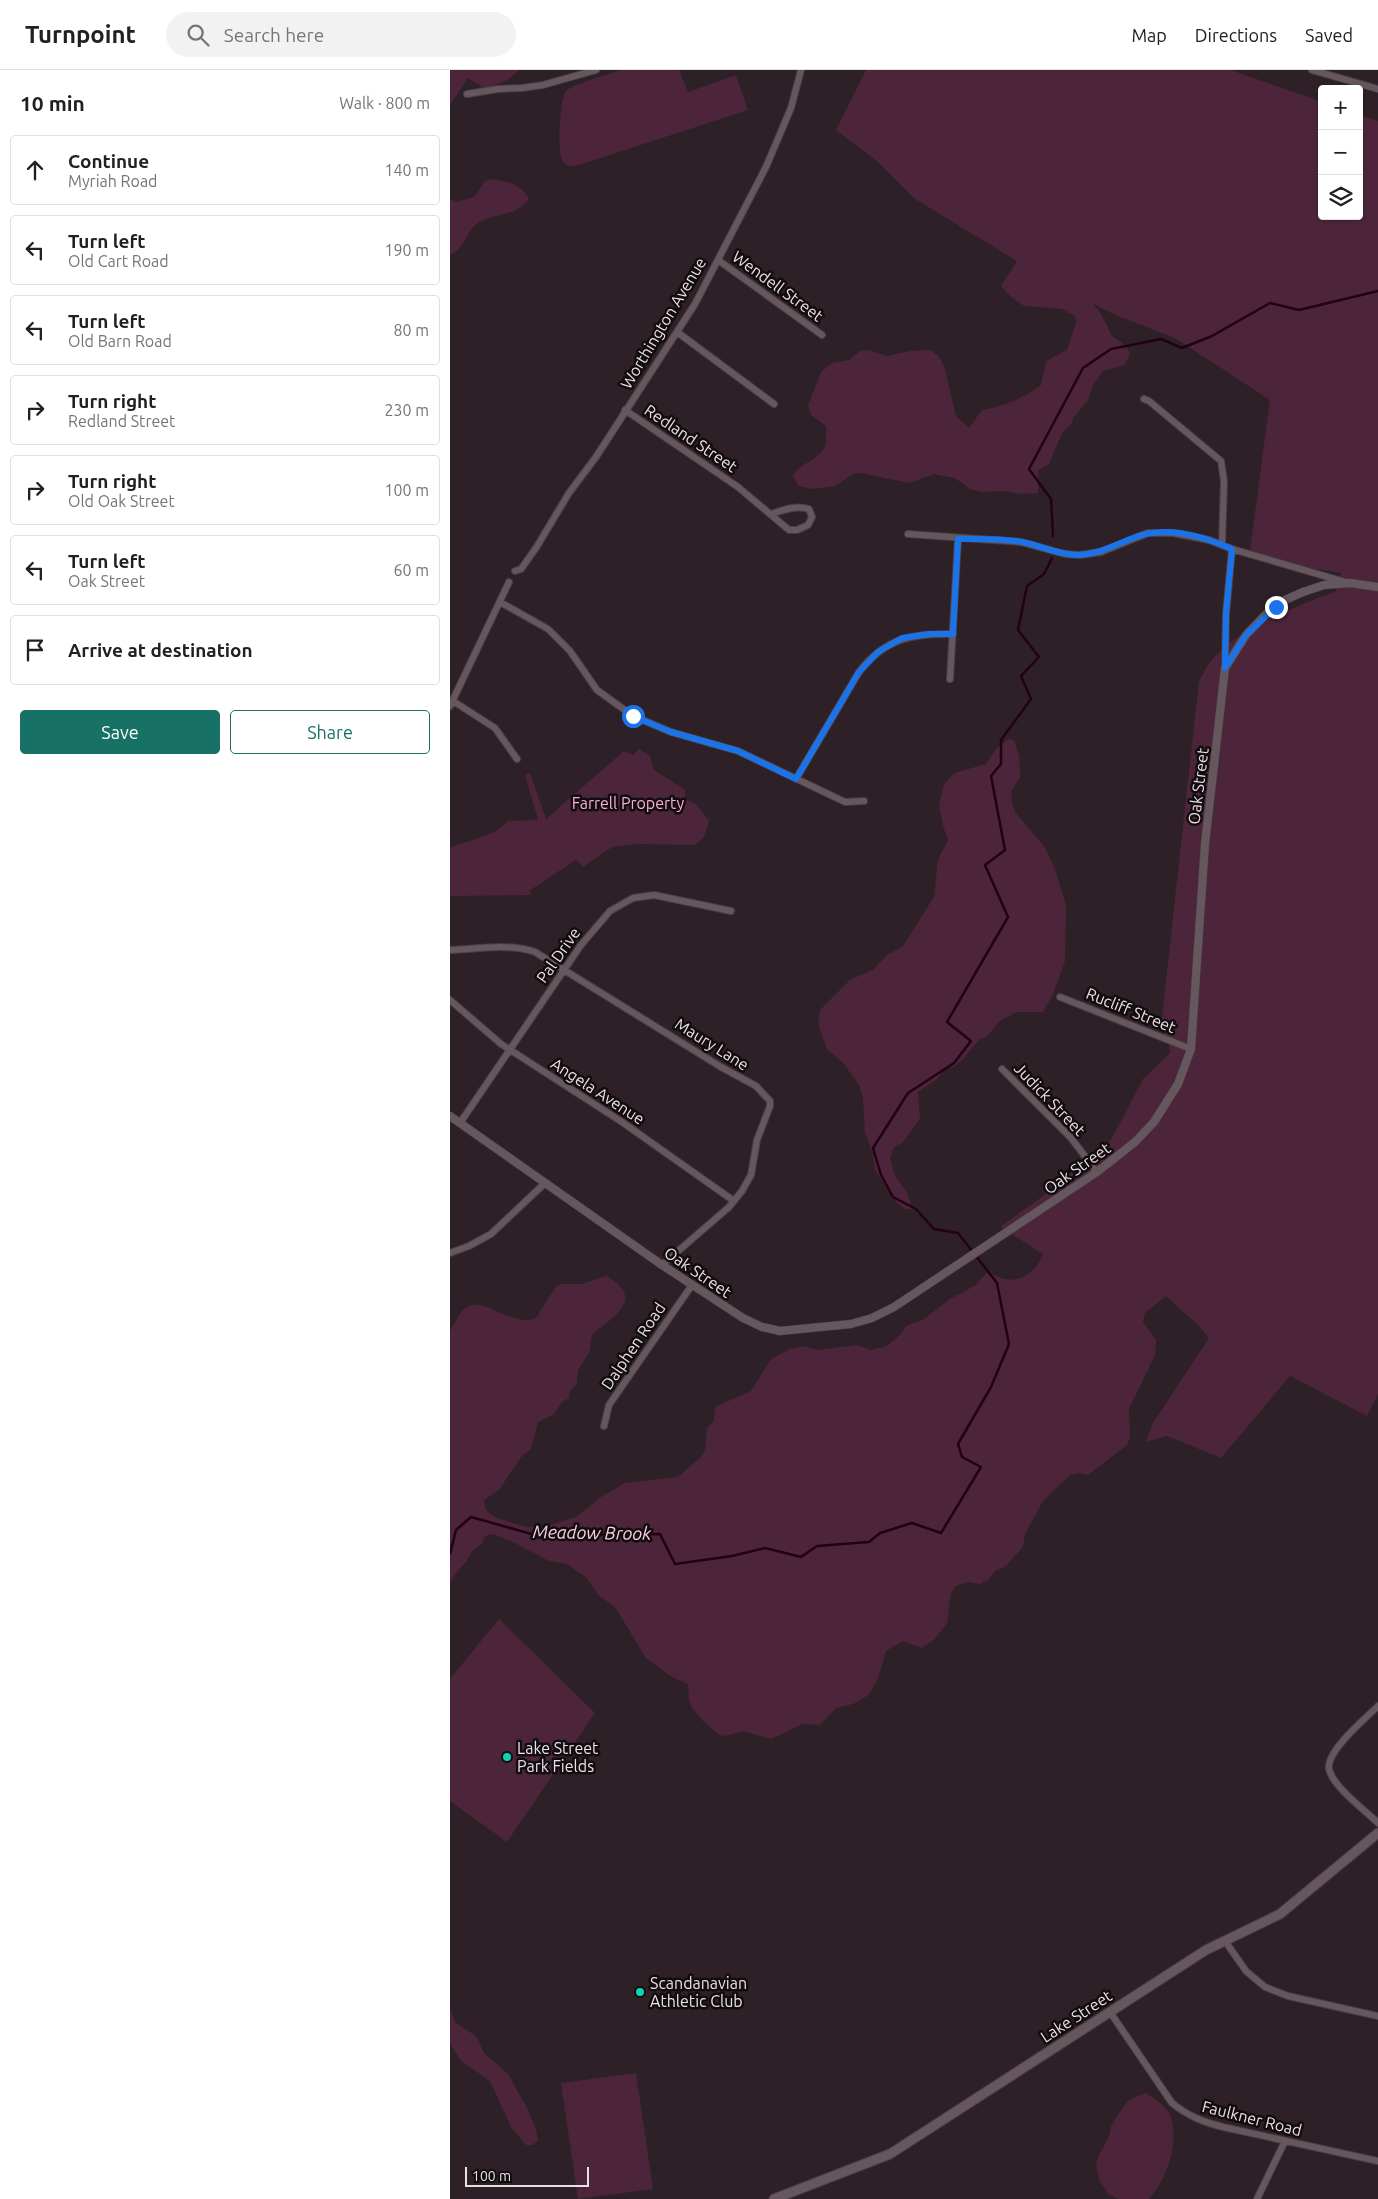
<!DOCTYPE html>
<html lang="en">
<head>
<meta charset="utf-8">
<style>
  :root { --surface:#fff; --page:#f2f2f2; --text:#202124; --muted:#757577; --line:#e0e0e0; --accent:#177265 }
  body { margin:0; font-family:Ubuntu,sans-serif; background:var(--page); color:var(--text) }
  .controls { position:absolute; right:15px; top:15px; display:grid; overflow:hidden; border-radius:5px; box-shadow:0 1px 4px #0004 }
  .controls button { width:45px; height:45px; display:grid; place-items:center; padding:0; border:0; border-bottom:1px solid var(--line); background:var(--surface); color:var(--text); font:25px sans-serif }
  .scale { position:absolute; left:15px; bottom:12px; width:124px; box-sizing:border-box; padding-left:5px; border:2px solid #eae1e6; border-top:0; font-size:14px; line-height:18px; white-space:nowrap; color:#eae1e6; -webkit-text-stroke:4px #120c0f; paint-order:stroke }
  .stop { position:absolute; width:15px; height:15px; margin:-11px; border:4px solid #1a73e8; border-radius:50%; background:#fff }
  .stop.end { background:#1a73e8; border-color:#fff; box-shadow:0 1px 5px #0008 }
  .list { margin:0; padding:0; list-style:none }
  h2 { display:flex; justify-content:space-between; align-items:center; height:65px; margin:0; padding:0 20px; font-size:21px }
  h2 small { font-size:16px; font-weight:400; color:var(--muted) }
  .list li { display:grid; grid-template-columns:32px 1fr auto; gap:15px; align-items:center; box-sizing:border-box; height:70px; margin:0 10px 10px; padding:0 10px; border:1px solid var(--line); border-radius:5px }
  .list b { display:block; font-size:19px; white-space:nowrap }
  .list p { margin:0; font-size:16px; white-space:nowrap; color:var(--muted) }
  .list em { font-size:16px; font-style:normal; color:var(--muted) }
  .actions { display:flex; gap:10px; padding:15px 20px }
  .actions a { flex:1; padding:11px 0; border:1px solid var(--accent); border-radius:5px; text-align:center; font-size:18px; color:var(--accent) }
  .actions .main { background:var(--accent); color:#fff }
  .icon { flex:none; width:28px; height:28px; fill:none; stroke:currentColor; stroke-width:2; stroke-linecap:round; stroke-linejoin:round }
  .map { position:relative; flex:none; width:928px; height:2129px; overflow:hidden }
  header { display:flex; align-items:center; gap:30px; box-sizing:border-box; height:70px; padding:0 25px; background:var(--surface); border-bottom:1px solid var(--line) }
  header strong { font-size:24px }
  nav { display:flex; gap:28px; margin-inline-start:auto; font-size:18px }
  .search { width:350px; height:45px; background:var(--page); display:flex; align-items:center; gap:12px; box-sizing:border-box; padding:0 18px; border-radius:28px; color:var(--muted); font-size:19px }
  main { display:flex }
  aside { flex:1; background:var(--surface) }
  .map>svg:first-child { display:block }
  .green { fill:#4c253b }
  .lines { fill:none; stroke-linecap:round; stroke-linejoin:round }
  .stream { stroke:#240016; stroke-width:2.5 }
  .minor-casing { stroke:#483e43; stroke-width:8 }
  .tertiary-casing { stroke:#483e43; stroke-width:9 }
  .secondary-casing { stroke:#483e43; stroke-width:11 }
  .minor { stroke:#66565e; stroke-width:6 }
  .tertiary { stroke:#66565e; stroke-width:8 }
  .secondary { stroke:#66565e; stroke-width:9 }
  .route { stroke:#1a73e8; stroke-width:6 }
  .poi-dot { fill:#0cd5b5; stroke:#120c0f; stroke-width:2 }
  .labels { text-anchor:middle; stroke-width:5; stroke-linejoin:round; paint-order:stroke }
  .street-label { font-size:16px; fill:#eae1e6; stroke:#120c0f }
  .park-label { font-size:16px; fill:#f8b0d6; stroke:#120c0f }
  .poi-label { font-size:16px; fill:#eae1e6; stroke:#120c0f; text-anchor:start }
  .water-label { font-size:18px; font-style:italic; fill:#f7d1e4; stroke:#120c0f }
</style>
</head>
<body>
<header>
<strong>Turnpoint</strong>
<div class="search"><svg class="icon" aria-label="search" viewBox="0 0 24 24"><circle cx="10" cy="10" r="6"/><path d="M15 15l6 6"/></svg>Search here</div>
<nav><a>Map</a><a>Directions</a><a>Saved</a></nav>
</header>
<main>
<aside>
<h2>10 min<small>Walk · 800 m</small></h2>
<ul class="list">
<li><svg class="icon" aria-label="ahead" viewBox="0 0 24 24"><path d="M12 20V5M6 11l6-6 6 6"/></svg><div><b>Continue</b><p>Myriah Road</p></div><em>140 m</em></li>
<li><svg class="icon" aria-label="left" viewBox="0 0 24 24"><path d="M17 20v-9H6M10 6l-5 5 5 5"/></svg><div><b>Turn left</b><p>Old Cart Road</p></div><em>190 m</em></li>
<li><svg class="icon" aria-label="left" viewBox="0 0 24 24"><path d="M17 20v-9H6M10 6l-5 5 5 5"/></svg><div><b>Turn left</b><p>Old Barn Road</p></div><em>80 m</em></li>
<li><svg class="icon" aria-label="right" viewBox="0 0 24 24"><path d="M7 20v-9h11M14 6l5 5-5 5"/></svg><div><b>Turn right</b><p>Redland Street</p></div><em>230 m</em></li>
<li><svg class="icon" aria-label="right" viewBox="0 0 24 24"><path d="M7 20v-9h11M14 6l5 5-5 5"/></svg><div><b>Turn right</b><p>Old Oak Street</p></div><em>100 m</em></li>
<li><svg class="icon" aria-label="left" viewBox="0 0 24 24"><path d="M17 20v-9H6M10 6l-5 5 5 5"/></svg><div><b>Turn left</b><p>Oak Street</p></div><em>60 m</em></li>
<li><svg class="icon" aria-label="arrive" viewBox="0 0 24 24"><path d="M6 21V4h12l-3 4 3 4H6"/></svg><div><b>Arrive at destination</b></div></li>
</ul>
<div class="actions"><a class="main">Save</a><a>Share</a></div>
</aside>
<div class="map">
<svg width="928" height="2129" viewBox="0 0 928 2129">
  <rect width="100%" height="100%" fill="#2e2027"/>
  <path class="green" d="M0,0H69L59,9L35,19L18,8L0,35Z
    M171,0H229L238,22L286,5L298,40L129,95C122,97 116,97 112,90C107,82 110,28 116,21C123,14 160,4 171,0Z
    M416,0H781L872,32V146H909V45L928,51V1324L917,1346L840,1306L771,1388L717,1366L696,1372L703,1353L759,1268L749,1256L716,1226L695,1243L693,1252L706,1270L705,1285L679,1339L680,1367L677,1375L638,1405L629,1403L620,1405L593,1431L575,1464L573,1477L556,1496L545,1501L538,1510L530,1514L518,1512L506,1516L501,1523L497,1553L484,1570L472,1578L453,1571L436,1581L428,1608L419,1625L403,1634L386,1638L370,1655L353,1654L321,1669L293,1661L275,1666L269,1665L252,1650L242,1638L239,1631L238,1614L220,1606L196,1588L165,1537L148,1525L137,1508L117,1494L99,1491L59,1470L43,1464L35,1466L32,1474C20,1480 22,1484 16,1492C10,1499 4,1504 0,1513V1261C5,1253 9,1243 15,1238C32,1224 64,1259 86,1248L106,1216L111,1214H132L156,1206C162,1209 167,1213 172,1219C186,1237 152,1254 142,1265L139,1283L128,1300L127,1313L119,1323V1328L112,1332L104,1344L88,1352L81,1379L71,1387L49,1420L34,1430L35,1438L40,1444L47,1448L76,1457H95L126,1447L151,1427L175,1413L228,1407L250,1388L255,1380L257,1358L264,1351L265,1337L301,1321L321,1289L340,1279L354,1276L367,1280L406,1275L421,1280L437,1276L451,1264L456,1256L474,1249L500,1229L526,1215L536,1203C543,1203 548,1208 555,1209C572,1213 588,1199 593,1184L550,1157L589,1129L661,1070L693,1009L720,983L718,971L711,956L749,611C753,605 756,597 761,591C791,556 844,538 886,521L891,503L799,488L820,330L725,268L665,245L642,233L650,242L662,266L676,276L680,283L675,295L653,301L643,315L638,330L623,348L622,353L612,363L599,394L588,400V423L571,424L554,421L531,422L520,419L505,408L484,404L459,413L411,403L403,404L385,416L363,419L348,416L343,405C351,392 370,390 375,376C377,371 376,362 376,356L361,345L358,335L371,302L382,293L399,290L410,281L418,280L437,286L460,281L480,280L489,286L495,299L506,346L519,358L532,340C555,336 572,329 591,315L596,291L617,280L626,253L625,246L612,239L574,236L560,226L551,216L567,191L465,129L428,92L386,60Z
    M42,109C58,112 70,113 79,129C67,147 45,142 28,153C15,161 16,180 0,184V129L6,132L24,127L35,111Z
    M559,669L564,670L569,686L570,699V707L561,722L562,733L565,742L594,776L605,799L616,835L615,891L603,924L593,942H567L551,950L536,967L530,969L512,990L503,997L497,996L487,1009L468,1022L470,1049L452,1073L444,1077L440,1088L445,1106L457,1122L462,1139H455L446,1132L425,1100L423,1084L415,1063L413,1028L409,1015L394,994L377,979L368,954L370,940L400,910L424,899L437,885L453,876L484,827L488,790L498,770L493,756L489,735L494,715L504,703L536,694L546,679Z
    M189,679L200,686L203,699L235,720V729L246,734L259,751L254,767L245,775L187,774L162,777L133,797L127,790L124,791L79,821L82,825L0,826V776L2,777L45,762L58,751L88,750L75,705L80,703L96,749L174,681L183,685Z
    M49,1549L145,1643L57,1772L0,1731V1609Z
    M0,1938L5,1952L26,1966L34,1983L58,2004L77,2038L86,2059L88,2071L82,2075H76L61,2057L40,2011L11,1991L0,1974Z
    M186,2003L203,2119L128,2129L111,2013Z
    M696,2023C705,2029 717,2036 721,2047C729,2075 717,2108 699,2129H669L659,2125L649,2110L646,2095L648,2087L659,2067L661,2056L673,2037L679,2030Z"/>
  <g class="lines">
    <path class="stream" d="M603,466L601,429L579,399L633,298L661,279L711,269L732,278L762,266L820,233L849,240L928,221
      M0,1484L6,1460L21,1447L85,1465L210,1464L225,1494L282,1486L315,1478L351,1487L367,1476L419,1472L430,1463L462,1453L491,1463L531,1397L512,1387L508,1374L541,1317L559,1274L547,1213L508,1163L484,1159L466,1139L443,1127L431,1105L423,1078L458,1023L504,993L521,971L497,952L558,847L535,795L555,780L541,706L551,694V670L581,629L571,606L589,587L568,560L577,516L594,504L602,488"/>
    <defs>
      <path id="minor" d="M862,0L928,19
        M17,24L48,19L72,18L93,15L146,0
        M268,190L372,265
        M227,262L324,334
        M694,329L699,331L771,391L774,411L772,474
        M175,340L288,417L339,460H347L358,455L362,447L359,439C345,435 334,440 321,444
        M458,464L571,472L615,484L630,485L651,482L698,463H723L759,470L782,479
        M65,501L71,499L86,478L119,423L146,387L245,234L316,97L341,38L351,0
        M50,532L98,559L120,581L147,620L183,646L221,662L288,681L395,732L414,731
        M775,598L776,544L782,479L895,512
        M500,609L508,469
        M3,631L45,658L67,689
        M0,636L59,512
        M346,709L409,602C435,568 463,563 503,564
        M0,880C27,879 60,873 85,882L271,997L306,1016L320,1031V1036L307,1070L301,1105L292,1121L279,1137L212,1195
        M610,927L741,979
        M0,930L51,974L172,1052L284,1131
        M552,999L621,1068L647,1102
        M10,1053L131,875L160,841L183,828L204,825L281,841
        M0,1183L19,1176L41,1164L95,1113
        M154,1356L159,1335L242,1215
        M928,1636C916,1648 876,1681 879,1699C883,1717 915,1740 928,1753
        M775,1871L796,1901L815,1917L838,1926L928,1946
        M660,1942L722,2033C738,2046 753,2052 773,2057L928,2091
        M807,2129L835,2071"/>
      <path id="tertiary" d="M0,1046L212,1195L293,1248L312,1257L330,1261L401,1254L422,1248L444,1237L647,1102L685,1072L704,1052L728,1014L741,979L755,774L775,598L796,565L816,544L835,530L853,522L874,515L900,513L928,517"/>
      <path id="secondary" d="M324,2129L440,2084L756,1880L830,1844L928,1763"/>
    </defs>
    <use href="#minor" class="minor-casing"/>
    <use href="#tertiary" class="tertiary-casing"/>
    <use href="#secondary" class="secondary-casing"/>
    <use href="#minor" class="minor"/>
    <use href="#tertiary" class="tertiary"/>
    <use href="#secondary" class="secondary"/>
  </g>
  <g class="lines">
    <path class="route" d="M183,646L221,662L288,681L346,709L409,602L428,582L452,568L479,564H503L508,469C529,469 552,468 573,472C591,476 609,485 628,485C649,484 664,475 683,468C714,455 753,466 782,479L776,544L775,598L796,565L826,537"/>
  </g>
  <g class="poi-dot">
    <circle cx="57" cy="1687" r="5"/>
    <circle cx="190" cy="1922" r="5"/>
  </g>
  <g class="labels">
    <g class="street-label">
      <text transform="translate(328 216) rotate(36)" y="6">Wendell Street</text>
      <text transform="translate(213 253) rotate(-59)" y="6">Worthington Avenue</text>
      <text transform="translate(241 368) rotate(34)" y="6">Redland Street</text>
      <text transform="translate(748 716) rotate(-83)" y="6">Oak Street</text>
      <text transform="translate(108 885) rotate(-55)" y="6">Pal Drive</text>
      <text transform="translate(681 940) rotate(22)" y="6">Rucliff Street</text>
      <text transform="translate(262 974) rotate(32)" y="6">Maury Lane</text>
      <text transform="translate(148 1021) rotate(33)" y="6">Angela Avenue</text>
      <text transform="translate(600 1029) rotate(46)" y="6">Judick Street</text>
      <text transform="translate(627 1098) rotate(-35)" y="6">Oak Street</text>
      <text transform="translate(248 1202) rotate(34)" y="6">Oak Street</text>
      <text transform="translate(183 1276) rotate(-56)" y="6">Dalphen Road</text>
      <text transform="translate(626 1946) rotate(-33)" y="6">Lake Street</text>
      <text transform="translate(802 2048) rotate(14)" y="6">Faulkner Road</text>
    </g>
    <g class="park-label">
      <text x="178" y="739">Farrell Property</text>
    </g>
    <g class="poi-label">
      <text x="67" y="1684">Lake Street<tspan x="67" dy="18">Park Fields</tspan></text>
      <text x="200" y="1919">Scandanavian<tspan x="200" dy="18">Athletic Club</tspan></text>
    </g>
    <g class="water-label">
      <text transform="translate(142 1463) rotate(1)" y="6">Meadow Brook</text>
    </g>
  </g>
</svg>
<div class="controls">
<button>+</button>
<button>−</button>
<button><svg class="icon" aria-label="layers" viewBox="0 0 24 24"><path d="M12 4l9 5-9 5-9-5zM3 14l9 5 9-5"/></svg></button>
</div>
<div class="scale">100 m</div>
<div class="stop" style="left:183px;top:646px"></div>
<div class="stop end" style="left:826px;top:537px"></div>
</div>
</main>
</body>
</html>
